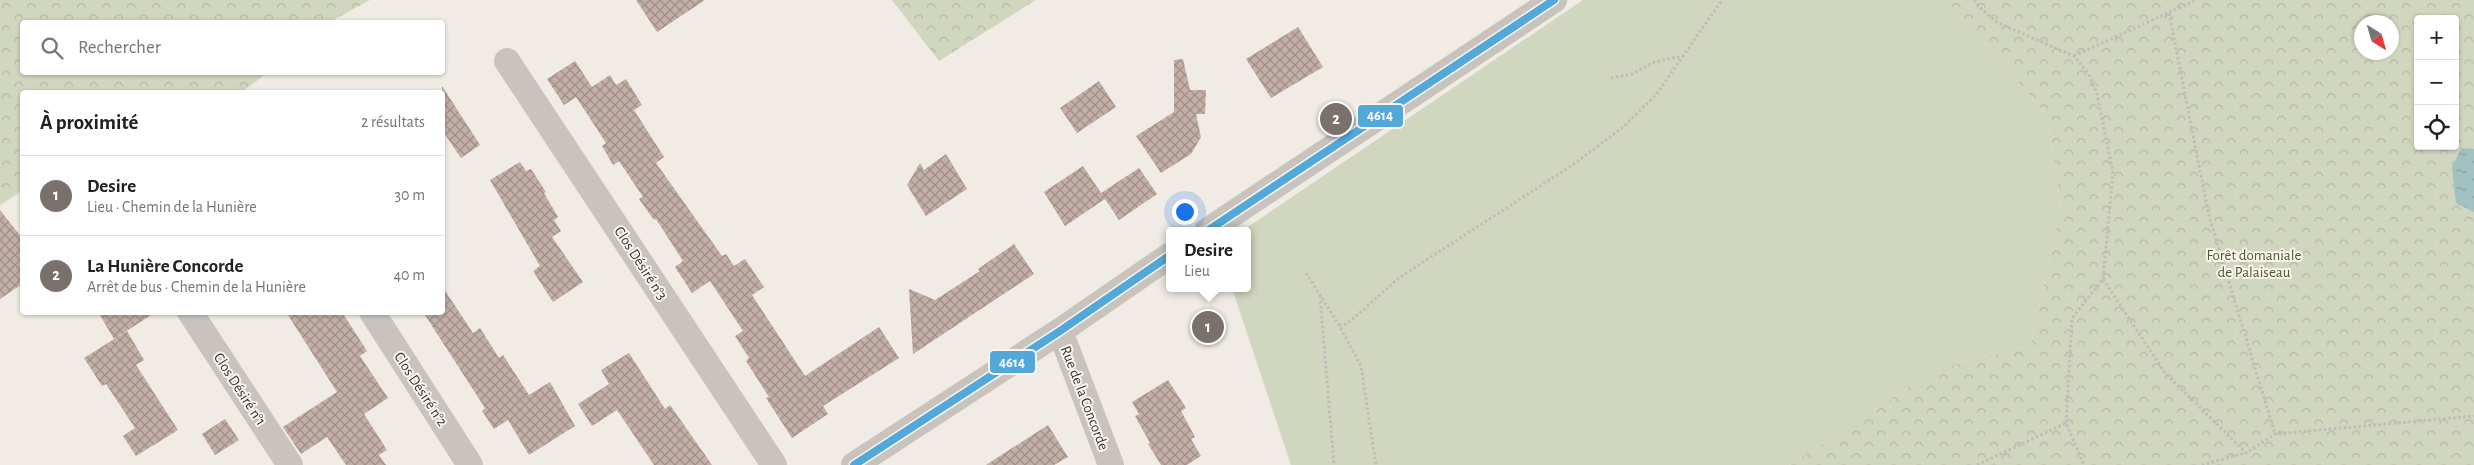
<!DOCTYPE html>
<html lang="fr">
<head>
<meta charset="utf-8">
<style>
  :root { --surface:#fff; --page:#f6f6f6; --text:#202124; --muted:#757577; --line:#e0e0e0; --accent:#7a716c }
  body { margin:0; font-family:"Alegreya Sans",sans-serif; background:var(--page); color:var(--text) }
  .controls { position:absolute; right:15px; top:15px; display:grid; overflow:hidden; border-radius:5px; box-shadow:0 1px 4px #0004 }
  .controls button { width:45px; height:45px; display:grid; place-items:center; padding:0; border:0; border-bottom:1px solid var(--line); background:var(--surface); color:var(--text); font:25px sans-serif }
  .compass { position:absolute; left:2354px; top:15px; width:45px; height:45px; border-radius:50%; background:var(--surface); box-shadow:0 1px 4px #0004; rotate:143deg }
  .you { position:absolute; left:1184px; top:211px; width:18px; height:18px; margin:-12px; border:4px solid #fff; border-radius:50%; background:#1a73e8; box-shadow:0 0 0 8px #1a73e833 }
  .badge { display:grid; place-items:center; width:32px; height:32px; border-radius:50%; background:var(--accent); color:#fff; font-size:16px; font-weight:700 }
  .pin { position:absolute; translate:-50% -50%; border:2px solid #fff; box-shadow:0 1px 5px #0006 }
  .popup { position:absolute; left:1166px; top:227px; width:85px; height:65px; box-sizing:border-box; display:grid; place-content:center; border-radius:5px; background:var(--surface); filter:drop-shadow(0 1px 4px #0005); font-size:16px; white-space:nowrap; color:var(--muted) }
  .popup b { font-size:19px; color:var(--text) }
  .popup::after { content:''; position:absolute; left:50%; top:100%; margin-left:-10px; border:10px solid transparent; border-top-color:var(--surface) }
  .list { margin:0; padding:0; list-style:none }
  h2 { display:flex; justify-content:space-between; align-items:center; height:65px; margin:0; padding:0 20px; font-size:21px }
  h2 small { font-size:16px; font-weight:400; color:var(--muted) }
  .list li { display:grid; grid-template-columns:32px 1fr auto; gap:15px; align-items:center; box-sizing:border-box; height:80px; padding:0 20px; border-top:1px solid var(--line) }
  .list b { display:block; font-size:19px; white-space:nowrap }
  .list p { margin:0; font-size:16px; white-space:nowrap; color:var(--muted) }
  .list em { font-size:16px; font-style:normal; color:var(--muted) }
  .icon { flex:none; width:28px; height:28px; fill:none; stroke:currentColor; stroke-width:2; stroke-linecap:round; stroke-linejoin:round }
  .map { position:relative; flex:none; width:2474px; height:465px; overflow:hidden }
  .search { position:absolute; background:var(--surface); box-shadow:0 1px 4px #0004; left:20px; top:20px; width:425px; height:55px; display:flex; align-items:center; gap:12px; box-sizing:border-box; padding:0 18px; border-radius:5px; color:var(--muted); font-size:19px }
  .panel { position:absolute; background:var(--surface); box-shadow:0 1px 4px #0004; left:20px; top:90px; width:425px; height:225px; border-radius:5px }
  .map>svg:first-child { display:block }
  .green { fill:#d1d6bf }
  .forest { fill:url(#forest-crowns); fill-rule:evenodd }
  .water { fill:url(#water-ripples) }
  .building { fill:url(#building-cross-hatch) }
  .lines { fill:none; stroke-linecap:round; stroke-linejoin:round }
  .path { stroke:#c2bbb6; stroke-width:3; stroke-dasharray:2.5 2.5; stroke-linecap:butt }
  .street { stroke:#c9c3be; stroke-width:26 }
  .bus-1-casing { stroke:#fbf5ee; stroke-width:11 }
  .bus-1 { stroke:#53a8da; stroke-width:8 }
  .labels { text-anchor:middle; stroke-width:4; stroke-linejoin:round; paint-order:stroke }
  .park-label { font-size:15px; fill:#4a5a2e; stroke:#fbf5ee }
  .street-label { font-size:15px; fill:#3b302b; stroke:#fbf5ee }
  .line-badge { stroke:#fbf5ee; stroke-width:2 }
  .badge-label { font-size:14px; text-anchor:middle; font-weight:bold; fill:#fff }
</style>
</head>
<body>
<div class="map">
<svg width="2474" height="465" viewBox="0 0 2474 465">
  <defs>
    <pattern id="forest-crowns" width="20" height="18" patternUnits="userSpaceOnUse" patternTransform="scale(1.25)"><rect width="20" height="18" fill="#d1d6bf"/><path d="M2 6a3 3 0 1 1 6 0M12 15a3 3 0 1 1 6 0" fill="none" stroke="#b4b8a4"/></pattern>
    <pattern id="water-ripples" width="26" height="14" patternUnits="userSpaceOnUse" patternTransform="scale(1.25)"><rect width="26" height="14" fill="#a1c2c1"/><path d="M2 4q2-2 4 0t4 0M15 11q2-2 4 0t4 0" fill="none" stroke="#849e9d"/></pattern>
    <pattern id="building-cross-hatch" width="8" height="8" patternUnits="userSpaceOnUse" patternTransform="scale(1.25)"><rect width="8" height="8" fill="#c3afa7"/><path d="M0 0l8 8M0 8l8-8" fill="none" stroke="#a08f88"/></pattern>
  </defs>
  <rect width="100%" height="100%" fill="#f0ebe5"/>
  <path class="green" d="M1583,0H1946L2046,114L2061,205L2031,345L1937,369L1789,465H1291L1232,288H1247V231H1242Z"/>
  <path class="forest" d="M0,0H370L330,22H22V72L267,73L242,92H22V191L0,205Z
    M892,0H1036L939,61Z
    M1946,0H2474V465H1789L1937,369L2031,345L2061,205L2046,114ZM2418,19H2455V146H2418ZM2362,22H2392V52H2362Z"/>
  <path class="water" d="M2461,148L2474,149V212L2456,203L2452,168Z"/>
  <path class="building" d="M636,0H705L657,32Z
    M1298,27L1323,67L1271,98L1246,59Z
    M1183,59L1190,90H1206L1205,114H1196L1201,137L1191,154L1161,173L1136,136L1174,112V60Z
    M575,61L592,87L610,75L616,85L626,79L642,105L634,110L664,157L656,163L722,256L726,254L734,266L745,259L764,287L752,295L805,376L879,327L899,358L823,406L828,414L792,438L766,398L769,397L746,361L749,358L735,336L743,331L710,281L692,293L675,267L683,261L656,219L654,220L639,199L643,197L619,161L613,165L602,146L606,143L576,97L581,94L564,105L547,79Z
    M1099,81L1116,107L1077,133L1060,108Z
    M442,86L480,145L461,158L442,130Z
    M946,154L967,189L926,216L907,185L920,163L924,170Z
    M520,162L526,171L531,169L546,192L544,193L558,217L554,220L561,231L552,237L583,282L553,302L533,271L540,266L490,180Z
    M1083,166L1105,199L1065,226L1044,192Z
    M1139,168L1157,194L1119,220L1101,193Z
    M0,210L22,238V284L0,299Z
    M1014,244L1034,274L913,354L909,289L935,300L980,271L978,269Z
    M442,286L473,333L480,328L499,358L503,355L529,395L550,382L575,426L529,455L508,420L494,429L482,411L485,408L423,312H442Z
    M98,312H156L114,339Z
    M286,312H342L367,351L360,356L388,398L364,414L387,450L379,455L386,465H346L327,437L301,454L283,427L337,392Z
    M127,331L144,360L136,365L178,430L136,456L123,436L135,428L106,384L102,386L84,358Z
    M629,353L665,409L670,405L712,465H654L617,410L592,426L578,404L609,384L601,370Z
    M1168,380L1186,408L1181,411L1195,437L1191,439L1201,456L1187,465H1161L1148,444L1150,443L1135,416L1139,414L1132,402Z
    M225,419L239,440L215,455L202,434Z
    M1048,425L1068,457L1054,465H986Z"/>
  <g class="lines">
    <path class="path" d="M1974,0L1982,10L1998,23L2074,56L2088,73L2097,94L2113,173L2103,279L2072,318L2066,423L2084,465
      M2169,13L2209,216L2275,434
      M2074,56L2196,0
      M1611,78L1632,74L1654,62L1683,56
      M1306,273L1339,325L1361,366L1376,465
      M2103,279L2165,373L2246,453L2275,434L2474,416
      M1320,296L1334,465
      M1339,325L1347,324L1400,277L1571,166L1622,128L1656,95L1722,0
      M1977,465L2066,423
      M2202,465L2245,453"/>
    <path class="street" d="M507,61L774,465
      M1207,231L1554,0
      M190,312L290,465
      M372,312L470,465
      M1060,331L1111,465
      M854,465L1060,331L1169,256"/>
    <defs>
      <path id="bus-1" d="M1207,231L1554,0
        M854,465L1060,331L1169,256"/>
    </defs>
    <use href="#bus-1" class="bus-1-casing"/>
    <use href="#bus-1" class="bus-1"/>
  </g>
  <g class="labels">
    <g class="park-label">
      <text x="2254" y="260">Forêt domaniale<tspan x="2254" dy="17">de Palaiseau</tspan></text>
    </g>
    <g class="street-label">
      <text transform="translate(641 263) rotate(57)" y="5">Clos Désiré n°3</text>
      <text transform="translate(240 389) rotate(57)" y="5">Clos Désiré n°1</text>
      <text transform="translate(421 389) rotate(57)" y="5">Clos Désiré n°2</text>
      <text transform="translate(1085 398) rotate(69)" y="5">Rue de la Concorde</text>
    </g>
  </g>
  <g class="line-badge">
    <rect x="1357" y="104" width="47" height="24" rx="5" fill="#53a8da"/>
    <rect x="989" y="350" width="47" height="24" rx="5" fill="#53a8da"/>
  </g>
  <g class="badge-label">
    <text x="1380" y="120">4614</text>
    <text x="1012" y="367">4614</text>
  </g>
</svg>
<div class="controls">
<button>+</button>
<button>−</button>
<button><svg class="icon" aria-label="locate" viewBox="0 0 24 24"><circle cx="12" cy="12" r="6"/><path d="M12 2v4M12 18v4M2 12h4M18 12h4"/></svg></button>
</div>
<svg class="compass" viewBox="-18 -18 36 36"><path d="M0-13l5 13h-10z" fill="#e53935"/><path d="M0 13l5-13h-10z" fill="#757577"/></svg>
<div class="you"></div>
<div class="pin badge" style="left:1208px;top:327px">1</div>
<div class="popup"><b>Desire</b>Lieu</div>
<div class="pin badge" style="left:1336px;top:119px">2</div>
<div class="search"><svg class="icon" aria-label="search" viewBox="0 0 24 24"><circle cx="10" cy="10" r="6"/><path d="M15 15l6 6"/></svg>Rechercher</div>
<section class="panel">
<h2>À proximité<small>2 résultats</small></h2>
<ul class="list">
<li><span class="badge">1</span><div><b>Desire</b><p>Lieu · Chemin de la Hunière</p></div><em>30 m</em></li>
<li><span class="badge">2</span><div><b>La Hunière Concorde</b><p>Arrêt de bus · Chemin de la Hunière</p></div><em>40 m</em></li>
</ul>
</section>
</div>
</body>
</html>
